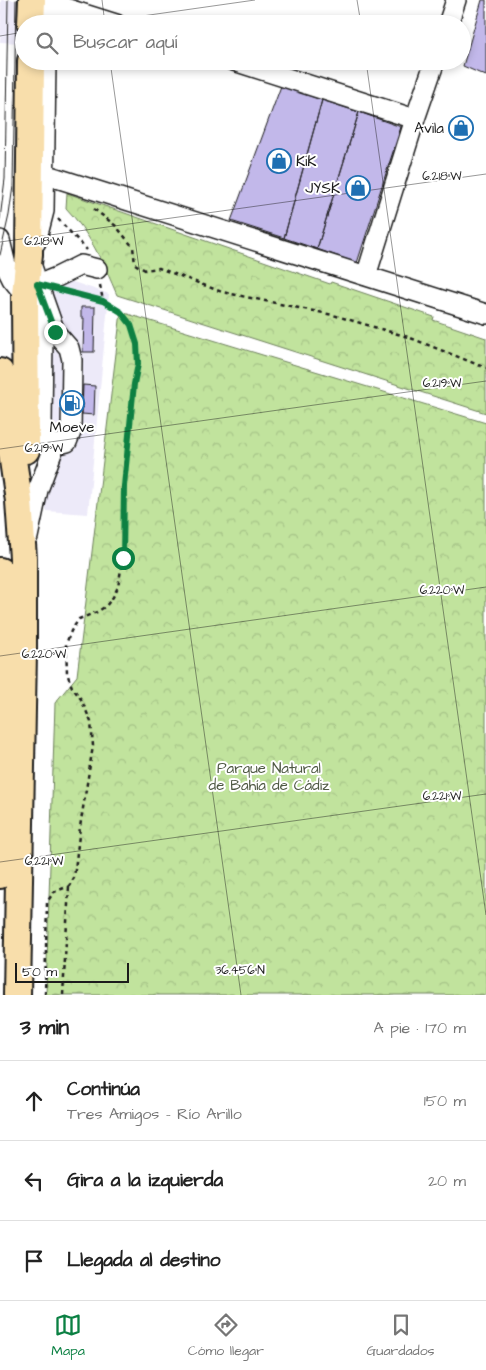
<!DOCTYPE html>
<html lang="es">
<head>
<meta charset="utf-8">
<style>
  :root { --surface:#fff; --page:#f2f2f2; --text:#222; --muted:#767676; --line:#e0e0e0; --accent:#0b8043 }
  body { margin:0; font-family:"Architects Daughter",sans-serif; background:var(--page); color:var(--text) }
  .scale { position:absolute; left:15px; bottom:12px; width:114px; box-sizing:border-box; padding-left:5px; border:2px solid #1c1c1c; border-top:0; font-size:14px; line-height:18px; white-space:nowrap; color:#1c1c1c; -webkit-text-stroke:4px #fff; paint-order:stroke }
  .stop { position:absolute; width:15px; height:15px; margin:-11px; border:4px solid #0b8043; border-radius:50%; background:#fff }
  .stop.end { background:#0b8043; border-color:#fff; box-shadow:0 1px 5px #0008 }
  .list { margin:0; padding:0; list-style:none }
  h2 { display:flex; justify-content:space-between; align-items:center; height:65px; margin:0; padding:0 20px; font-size:21px }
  h2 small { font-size:16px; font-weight:400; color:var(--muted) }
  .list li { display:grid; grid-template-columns:32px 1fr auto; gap:15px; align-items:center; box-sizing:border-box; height:80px; padding:0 20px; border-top:1px solid var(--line) }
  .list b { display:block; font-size:19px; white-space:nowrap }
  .list p { margin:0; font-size:16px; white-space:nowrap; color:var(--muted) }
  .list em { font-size:16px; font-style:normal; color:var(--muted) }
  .icon { flex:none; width:28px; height:28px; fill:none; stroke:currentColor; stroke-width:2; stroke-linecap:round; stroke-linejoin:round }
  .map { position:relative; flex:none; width:486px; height:995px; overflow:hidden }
  .search { position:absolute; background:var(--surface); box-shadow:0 2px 8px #0003; left:15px; right:15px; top:15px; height:55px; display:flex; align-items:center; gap:12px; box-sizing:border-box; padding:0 18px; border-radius:28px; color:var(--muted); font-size:19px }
  .sheet { height:305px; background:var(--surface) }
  nav { display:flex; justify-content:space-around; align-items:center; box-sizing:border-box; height:70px; border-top:1px solid var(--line); background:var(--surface); font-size:14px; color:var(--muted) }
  nav a { display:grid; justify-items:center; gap:2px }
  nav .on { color:var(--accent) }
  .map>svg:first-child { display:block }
  .built { fill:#edeaf9 }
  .park { fill:url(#park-crowns); stroke:#6e805c }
  .building { fill:#c2b8ea; stroke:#1c1c1c }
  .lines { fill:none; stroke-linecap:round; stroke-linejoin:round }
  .minor-casing { stroke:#1c1c1c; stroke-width:22 }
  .highway-casing { stroke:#1c1c1c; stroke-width:30 }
  .path { stroke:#1c1c1c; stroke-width:2.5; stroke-dasharray:4 4; stroke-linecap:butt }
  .minor { stroke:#fff; stroke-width:19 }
  .highway { stroke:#f8deab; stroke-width:26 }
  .tram { stroke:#1c1c1c; stroke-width:1 }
  .route { stroke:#0b8043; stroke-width:6 }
  .ticks { fill:none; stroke:#1c1c1c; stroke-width:1; stroke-opacity:0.45 }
  .labels { text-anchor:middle; stroke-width:4; stroke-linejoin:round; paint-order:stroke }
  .poi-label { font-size:15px; fill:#1c1c1c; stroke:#fff; text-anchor:end }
  .park-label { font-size:15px; fill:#4e5843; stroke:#fff }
  .ticks-label { font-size:12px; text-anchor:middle; fill:#1c1c1c; stroke:#fff; stroke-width:4; stroke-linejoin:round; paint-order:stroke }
</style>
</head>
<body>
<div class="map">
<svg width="486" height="995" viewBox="0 0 486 995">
  <defs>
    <pattern id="park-crowns" width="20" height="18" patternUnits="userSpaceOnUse" patternTransform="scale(1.25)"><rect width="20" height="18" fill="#c1e39d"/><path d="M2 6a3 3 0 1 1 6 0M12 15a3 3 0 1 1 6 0" fill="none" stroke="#a5c287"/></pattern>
  </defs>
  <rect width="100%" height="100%" fill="#fff"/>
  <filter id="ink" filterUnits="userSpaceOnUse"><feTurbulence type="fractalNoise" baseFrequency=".02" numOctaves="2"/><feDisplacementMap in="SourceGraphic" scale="10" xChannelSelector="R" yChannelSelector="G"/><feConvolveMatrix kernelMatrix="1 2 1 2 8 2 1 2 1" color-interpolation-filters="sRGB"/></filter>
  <g filter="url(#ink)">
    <path class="built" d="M1,0H24L23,43L0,42Z
      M46,273L109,294L88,514L46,511Z"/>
    <path class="park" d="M67,193L330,284L331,282L434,317L433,320L486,338V413L117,295C104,264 89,232 66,208Z
      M121,312L486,423V995H46L55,703L77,676Z"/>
    <path class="building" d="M482,0H486V76L463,66Z
      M281,86L322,100L284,238L231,221Z
      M322,100L359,112L317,249L284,238Z
      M359,112L401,127L357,263L317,249Z
      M81,307H95L94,352H83L84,318H81Z
      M83,385L95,386L94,415L82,414Z"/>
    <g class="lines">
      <defs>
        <path id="minor" d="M46,2L116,24
          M46,24V0
          M448,24L456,0
          M234,61L415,119
          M44,174L486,314
          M0,240L7,269L12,279L25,295L43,336L42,425L47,439L55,445
          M36,242L44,211L46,61
          M366,276L415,119L435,61
          M37,285L57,277L81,265L97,269
          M28,537L38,490L55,445L67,442L71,432L72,360L69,348L55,332L31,264"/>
        <path id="highway" d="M31,24L32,0
          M0,372L19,501L23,558V651L17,995
          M26,450L25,295L29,254L31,61
          M0,571C3,672 2,774 0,875"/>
      </defs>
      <use href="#minor" class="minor-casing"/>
      <use href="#highway" class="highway-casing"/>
      <path class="path" d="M94,209L116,226L133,247L135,264L145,270L159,268L222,292L333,315L408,337L486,368
        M58,219L87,250
        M100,285L103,301
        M45,995L47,902L54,892L69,886L74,878L80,827L93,746L91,722L81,699L72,687L67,673L66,644L71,631L79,619L97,612L106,606L113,597L118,587L123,558L124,486L134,384L139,364L137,344L131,325L121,312L103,301L66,292
        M63,995L69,886"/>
      <use href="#minor" class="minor"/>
      <use href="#highway" class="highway"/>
      <path class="tram" d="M0,219L5,179L8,0
        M0,255L9,215L13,186L16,0"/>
    </g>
  </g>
  <g class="lines" filter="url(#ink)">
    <path class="route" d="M55,332L37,284L103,301L121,312L131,325L137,344L138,364L134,384L124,486L123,558"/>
  </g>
  <path class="ticks" d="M102,0L105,24M357,0L361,24M86,24L255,0M0,36L24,32M110,61L241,995M366,61L486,915M0,242L486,174M0,449L486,381M0,656L486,587M0,862L486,794"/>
  <defs>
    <symbol id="shop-ring" viewBox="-11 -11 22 22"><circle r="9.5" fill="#fff" stroke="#1f6fb2" stroke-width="1.5"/><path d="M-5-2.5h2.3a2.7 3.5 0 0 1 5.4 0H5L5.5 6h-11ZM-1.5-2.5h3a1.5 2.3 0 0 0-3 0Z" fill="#1f6fb2"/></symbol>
    <symbol id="fuel-ring" viewBox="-11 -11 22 22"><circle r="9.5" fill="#fff" stroke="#1f6fb2" stroke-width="1.5"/><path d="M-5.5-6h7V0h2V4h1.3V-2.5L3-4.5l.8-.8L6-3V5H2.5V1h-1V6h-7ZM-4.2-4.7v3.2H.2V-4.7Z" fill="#1f6fb2"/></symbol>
  </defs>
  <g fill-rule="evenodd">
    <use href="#shop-ring" x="447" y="114" width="28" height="28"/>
    <use href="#shop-ring" x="265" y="147" width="28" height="28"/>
    <use href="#shop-ring" x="344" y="174" width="28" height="28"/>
    <use href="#fuel-ring" x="58" y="389" width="28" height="28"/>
  </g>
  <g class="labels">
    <g class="poi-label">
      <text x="444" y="133">Avila</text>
      <text x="296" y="166" text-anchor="start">KiK</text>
      <text x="340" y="193">JYSK</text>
      <text x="72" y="432" text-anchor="middle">Moeve</text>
    </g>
    <g class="park-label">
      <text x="269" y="773">Parque Natural<tspan x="269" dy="17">de Bahía de Cádiz</tspan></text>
    </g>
  </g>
  <g class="ticks-label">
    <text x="442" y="180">6.218°W</text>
    <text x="44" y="245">6.218°W</text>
    <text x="442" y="387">6.219°W</text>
    <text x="44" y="452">6.219°W</text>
    <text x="442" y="594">6.220°W</text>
    <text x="44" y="658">6.220°W</text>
    <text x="442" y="800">6.221°W</text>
    <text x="44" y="865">6.221°W</text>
    <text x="240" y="974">36.456°N</text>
  </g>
</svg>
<div class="scale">50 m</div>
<div class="stop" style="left:123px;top:558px"></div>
<div class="stop end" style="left:55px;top:332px"></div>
<div class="search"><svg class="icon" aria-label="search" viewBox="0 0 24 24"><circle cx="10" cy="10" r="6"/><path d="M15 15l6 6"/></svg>Buscar aquí</div>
</div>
<section class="sheet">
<h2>3 min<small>A pie · 170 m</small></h2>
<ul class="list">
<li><svg class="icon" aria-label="ahead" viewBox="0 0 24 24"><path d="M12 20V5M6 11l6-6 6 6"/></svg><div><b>Continúa</b><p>Tres Amigos - Río Arillo</p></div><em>150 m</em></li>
<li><svg class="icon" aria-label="left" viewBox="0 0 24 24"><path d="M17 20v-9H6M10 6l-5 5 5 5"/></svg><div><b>Gira a la izquierda</b></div><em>20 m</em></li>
<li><svg class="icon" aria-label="arrive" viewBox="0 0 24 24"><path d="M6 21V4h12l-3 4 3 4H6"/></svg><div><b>Llegada al destino</b></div></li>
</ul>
</section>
<nav>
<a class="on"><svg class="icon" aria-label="map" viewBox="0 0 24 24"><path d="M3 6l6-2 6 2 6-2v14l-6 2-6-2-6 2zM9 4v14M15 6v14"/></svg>Mapa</a>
<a><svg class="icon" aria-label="directions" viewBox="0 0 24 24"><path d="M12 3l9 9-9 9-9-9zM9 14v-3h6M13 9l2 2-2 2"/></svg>Cómo llegar</a>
<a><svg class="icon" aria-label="saved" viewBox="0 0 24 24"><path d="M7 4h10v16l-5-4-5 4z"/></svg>Guardados</a>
</nav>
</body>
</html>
